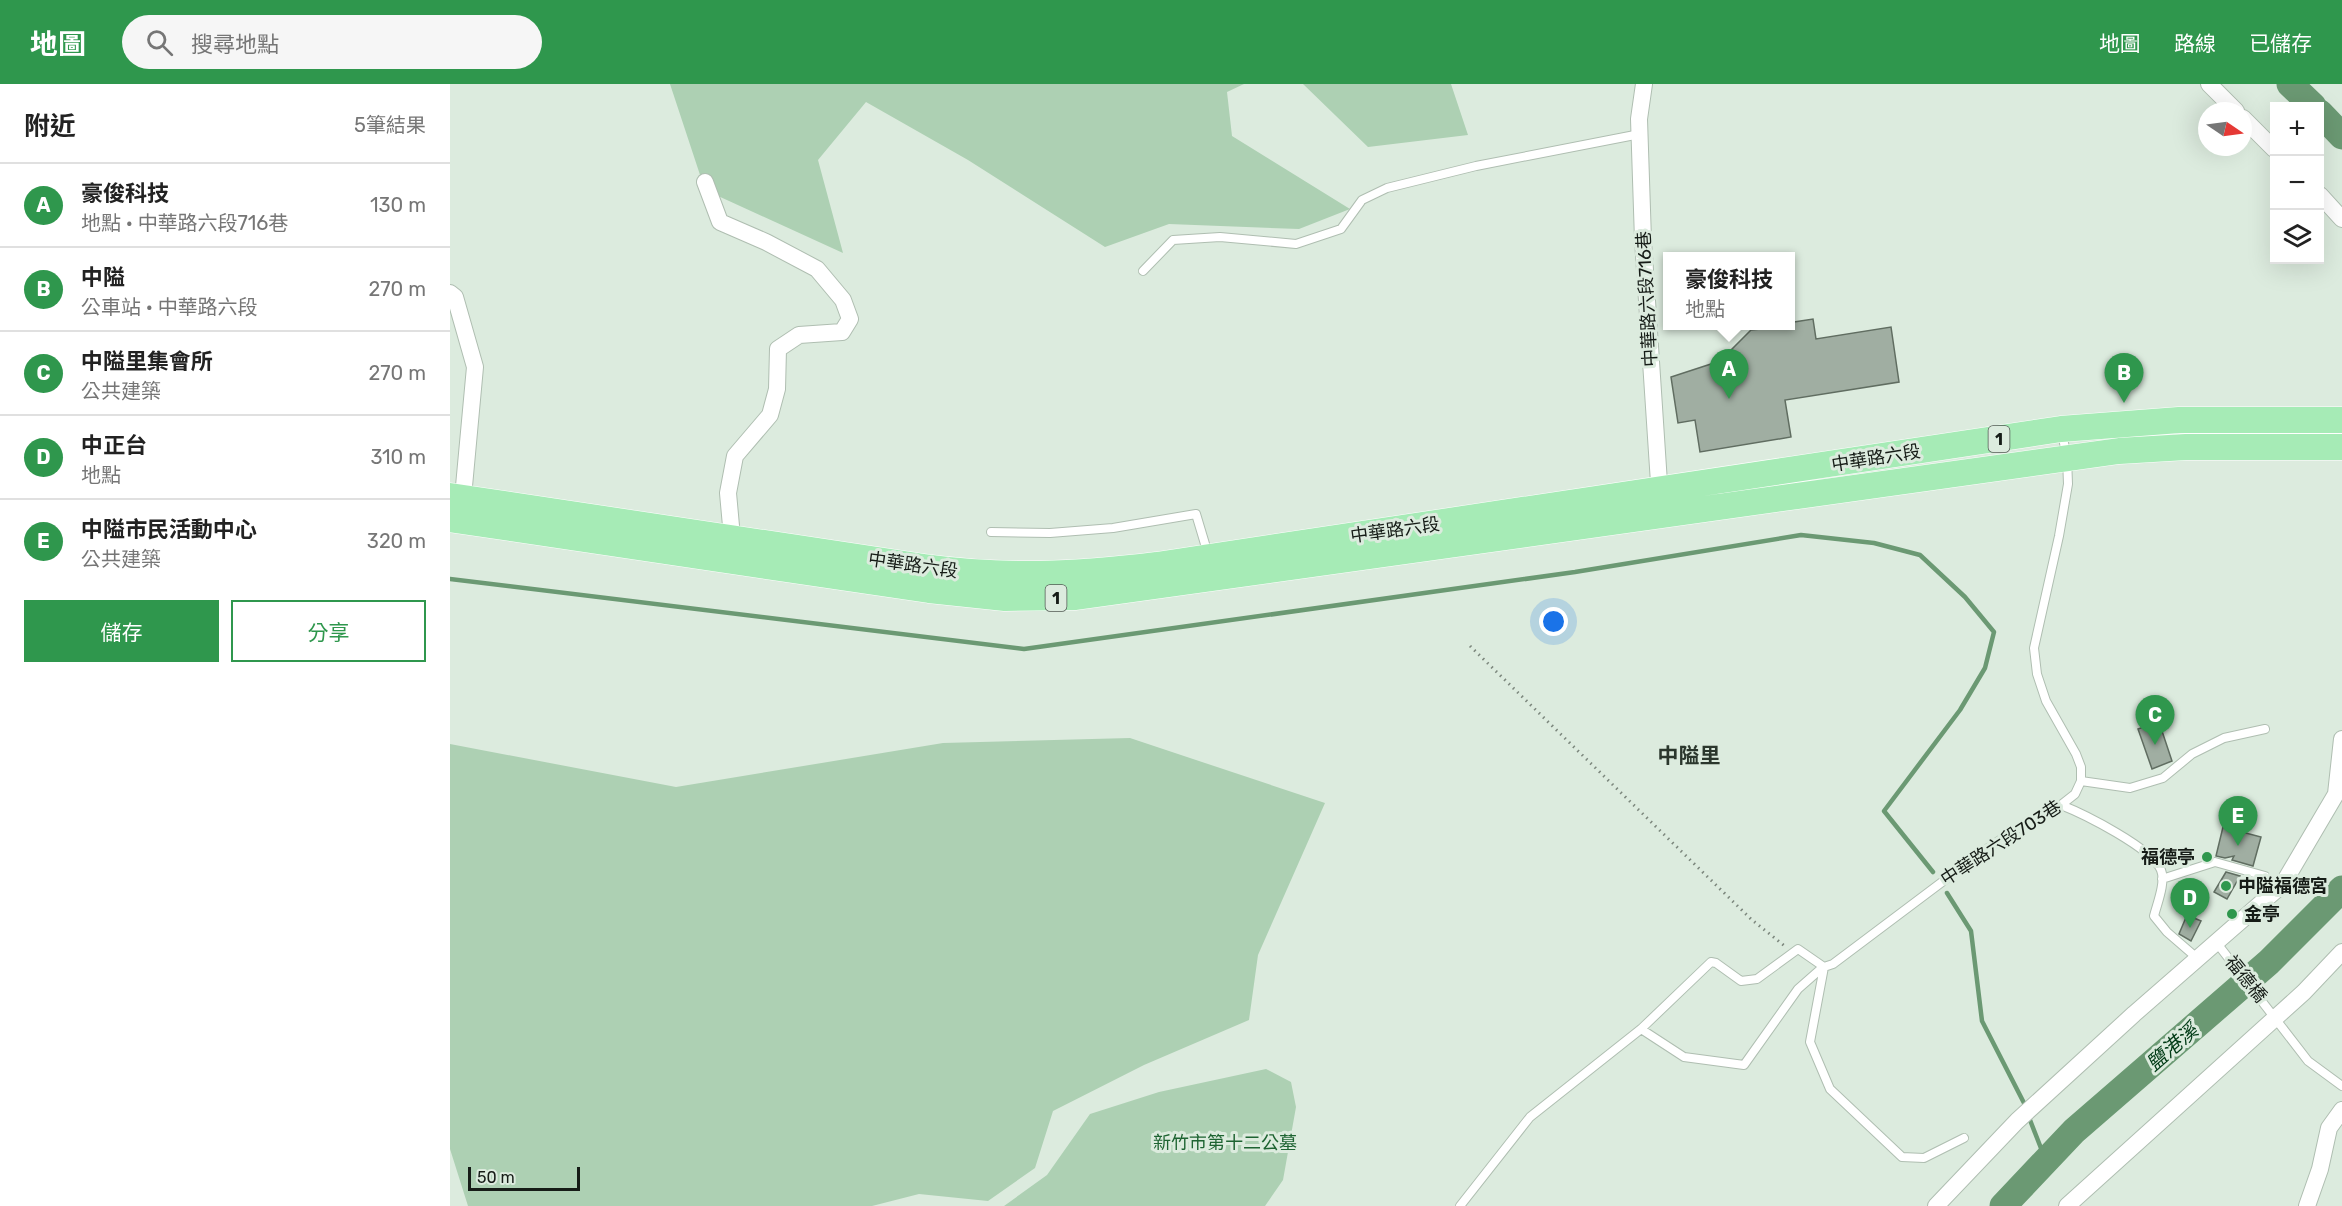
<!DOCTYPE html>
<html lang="zh-TW">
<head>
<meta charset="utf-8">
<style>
  :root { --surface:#fff; --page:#f6f6f6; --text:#222; --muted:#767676; --line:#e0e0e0; --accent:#2f974d }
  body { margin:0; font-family:Rubik,"Noto Sans TC",sans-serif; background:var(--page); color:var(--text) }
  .controls { position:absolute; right:18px; top:18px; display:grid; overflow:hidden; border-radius:0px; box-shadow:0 6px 24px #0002 }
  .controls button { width:54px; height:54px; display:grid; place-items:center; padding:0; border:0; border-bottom:2px solid var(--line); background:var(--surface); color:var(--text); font:30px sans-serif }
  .compass { position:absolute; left:1748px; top:18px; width:54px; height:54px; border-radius:50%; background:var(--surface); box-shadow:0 6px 24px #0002; rotate:103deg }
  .scale { position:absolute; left:18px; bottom:15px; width:112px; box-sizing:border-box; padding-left:6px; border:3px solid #161c17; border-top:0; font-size:16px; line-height:21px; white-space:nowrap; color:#161c17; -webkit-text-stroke:4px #dcebde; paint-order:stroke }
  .you { position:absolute; left:1104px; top:538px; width:21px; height:21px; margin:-15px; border:4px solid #fff; border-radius:50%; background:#1a73e8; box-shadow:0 0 0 9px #1a73e833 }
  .badge { display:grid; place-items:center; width:39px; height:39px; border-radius:50%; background:var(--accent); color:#fff; font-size:20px; font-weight:700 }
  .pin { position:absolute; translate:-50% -50px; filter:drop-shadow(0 2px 3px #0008) }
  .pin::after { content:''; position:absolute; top:32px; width:21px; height:18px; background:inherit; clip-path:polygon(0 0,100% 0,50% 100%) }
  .popup { position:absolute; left:1213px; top:168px; width:132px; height:78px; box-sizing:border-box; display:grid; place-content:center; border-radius:0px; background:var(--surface); filter:drop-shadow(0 2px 4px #0005); font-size:20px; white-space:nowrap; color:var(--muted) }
  .popup b { font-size:22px; color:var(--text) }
  .popup::after { content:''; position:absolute; left:50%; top:100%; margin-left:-12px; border:12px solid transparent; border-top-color:var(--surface) }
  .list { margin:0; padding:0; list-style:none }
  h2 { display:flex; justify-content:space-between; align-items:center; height:78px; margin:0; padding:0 24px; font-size:26px }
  h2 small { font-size:20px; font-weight:400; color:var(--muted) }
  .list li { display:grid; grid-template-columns:39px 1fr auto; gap:18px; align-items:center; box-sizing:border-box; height:84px; padding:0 24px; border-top:2px solid var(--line) }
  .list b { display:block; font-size:22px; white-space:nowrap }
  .list p { margin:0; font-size:20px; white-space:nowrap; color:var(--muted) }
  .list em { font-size:20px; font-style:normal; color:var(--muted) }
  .actions { display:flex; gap:12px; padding:18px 24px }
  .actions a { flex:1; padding:14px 0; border:2px solid var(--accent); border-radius:0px; text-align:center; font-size:21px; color:var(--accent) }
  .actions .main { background:var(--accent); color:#fff }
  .icon { flex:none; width:33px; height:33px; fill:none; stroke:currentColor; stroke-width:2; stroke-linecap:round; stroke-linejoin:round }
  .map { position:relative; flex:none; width:1892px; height:1122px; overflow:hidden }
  header { display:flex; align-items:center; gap:36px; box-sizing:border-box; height:84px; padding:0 30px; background:var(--accent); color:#fff }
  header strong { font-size:28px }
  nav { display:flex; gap:33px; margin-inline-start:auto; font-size:21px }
  .search { width:420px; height:54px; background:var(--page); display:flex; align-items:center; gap:15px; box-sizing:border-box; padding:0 21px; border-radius:33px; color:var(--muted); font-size:22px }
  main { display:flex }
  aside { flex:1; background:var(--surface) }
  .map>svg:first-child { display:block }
  .green { fill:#add0b3 }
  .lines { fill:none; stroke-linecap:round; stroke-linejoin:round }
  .stream { stroke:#6b9973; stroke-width:4.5 }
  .river { stroke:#6b9973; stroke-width:27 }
  .building { fill:#a0aea2; stroke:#606d61; stroke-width:1.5 }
  .lane-casing { stroke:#afbeb1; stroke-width:10 }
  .street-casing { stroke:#afbeb1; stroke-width:18 }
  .primary-casing { stroke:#fff; stroke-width:27 }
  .path { stroke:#7c877d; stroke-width:3; stroke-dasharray:1.5 4.5; stroke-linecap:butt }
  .lane { stroke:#fff; stroke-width:8 }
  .street { stroke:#fff; stroke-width:16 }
  .primary { stroke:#a6ebb6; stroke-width:26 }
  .poi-dot { fill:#2f974d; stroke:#dcebde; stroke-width:2 }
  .labels { text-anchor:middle; stroke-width:6; stroke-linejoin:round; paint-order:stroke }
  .shield { fill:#dcebde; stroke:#515a53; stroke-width:1.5 }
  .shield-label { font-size:16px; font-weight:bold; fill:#161c17 }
  .street-label { font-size:18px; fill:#161c17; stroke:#dcebde }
  .poi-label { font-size:18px; font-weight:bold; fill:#161c17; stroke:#dcebde; text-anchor:start }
  .park-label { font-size:18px; fill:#1e6432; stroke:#dcebde }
  .water-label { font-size:20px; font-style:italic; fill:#013b16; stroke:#dcebde }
  .quarter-label { font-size:21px; font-weight:bold; fill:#2b372d; stroke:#dcebde }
</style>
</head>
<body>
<header>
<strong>地圖</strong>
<div class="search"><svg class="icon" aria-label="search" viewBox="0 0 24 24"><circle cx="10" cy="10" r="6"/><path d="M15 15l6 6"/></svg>搜尋地點</div>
<nav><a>地圖</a><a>路線</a><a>已儲存</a></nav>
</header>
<main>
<aside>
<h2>附近<small>5筆結果</small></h2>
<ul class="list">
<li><span class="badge">A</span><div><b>豪俊科技</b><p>地點 · 中華路六段716巷</p></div><em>130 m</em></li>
<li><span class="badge">B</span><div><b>中隘</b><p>公車站 · 中華路六段</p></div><em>270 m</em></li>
<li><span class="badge">C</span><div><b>中隘里集會所</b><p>公共建築</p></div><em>270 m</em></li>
<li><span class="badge">D</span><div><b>中正台</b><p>地點</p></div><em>310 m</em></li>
<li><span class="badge">E</span><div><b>中隘市民活動中心</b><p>公共建築</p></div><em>320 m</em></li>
</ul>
<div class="actions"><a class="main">儲存</a><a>分享</a></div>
</aside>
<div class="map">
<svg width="1892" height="1122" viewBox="0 0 1892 1122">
  <rect width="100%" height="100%" fill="#dcebde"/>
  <path class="green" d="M220,0H794L777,8L782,52L900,125L849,145L719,140L655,163L518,76L416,18L368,76L393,169L255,106Z
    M853,0H1001L1018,51L918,63Z
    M680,654L875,719L808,871L799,936L694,981L603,1027L585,1084L538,1117L469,1110L422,1122H18L0,1065V660L226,703L493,659Z
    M816,985L841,998L846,1023L833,1096L815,1122H554L597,1091L640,1030L709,1008Z"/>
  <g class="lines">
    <path class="stream" d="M0,495L574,565L1125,488L1351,451L1424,459L1470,471L1515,513L1544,548L1535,584L1510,626L1434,727L1483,788
      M1497,809L1521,847L1532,937L1574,1019
      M1580,1036L1596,1077"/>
    <path class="river" d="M1840,0L1863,22
      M1870,29L1892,52
      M1553,1122L1624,1047L1819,878L1892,805"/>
  </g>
  <path class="building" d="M1363,235L1366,255L1441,243L1449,298L1335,316L1341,353L1250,368L1245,336L1228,339L1221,293L1270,277L1301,246L1341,242L1344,238Z
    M1709,638L1722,677L1702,685L1688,645Z
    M1773,743L1811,753L1803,782L1782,776L1784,772L1775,774L1766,772Z
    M1776,788L1790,792L1777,815L1764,808Z
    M1737,831L1751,837L1741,857L1729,850Z"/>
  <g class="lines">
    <defs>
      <path id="lane" d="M693,187L723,156L770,153L846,160L891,145L912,116L937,104L1026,82L1190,50
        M541,448L600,449L663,444L746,430L758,470
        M1631,697L1680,704L1713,694L1742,670L1774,654L1815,645
        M1611,721C1634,730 1702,764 1711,786C1716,798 1707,820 1704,832L1717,848L1747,874
        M1712,795L1765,778L1815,792
        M1766,858L1858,977L1892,1002
        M1374,883L1360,958L1380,1005L1452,1073L1474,1074L1514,1054
        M1191,945L1234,973L1294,981L1348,905L1373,883
        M1010,1122L1080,1033L1191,945L1261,878L1266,879L1291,897L1307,895L1348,865L1374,883L1383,880L1528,771L1571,742L1611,721L1625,710L1631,697V683L1626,670L1596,617L1587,590L1584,564L1609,452L1618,400L1617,374L1612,349"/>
      <path id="street" d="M1194,0L1189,35L1193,156L1210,414
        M1759,0L1786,27
        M1793,34L1824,65
        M255,98L270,138L316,158L367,185L393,216L400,235L392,248L349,251L328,265L327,305L320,331L285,372L278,409L282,453
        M1870,111L1892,135
        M0,209L5,213L25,283L13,413
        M1486,1122L1567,1037L1684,930L1833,800L1886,710L1892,655
        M1617,1122L1854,908L1892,868
        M1857,1122L1870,1085L1879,1044L1892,1026"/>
      <path id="primary" d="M0,412L474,483C557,494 625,491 707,481L1611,345L1729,336H1892
        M0,435L479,506L555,514L626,513L1669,367L1736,363H1892"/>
    </defs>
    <use href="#lane" class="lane-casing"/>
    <use href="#street" class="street-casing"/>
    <use href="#primary" class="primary-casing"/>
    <path class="path" d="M1020,562L1302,836L1336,863"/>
    <use href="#lane" class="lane"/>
    <use href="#street" class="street"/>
    <use href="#primary" class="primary"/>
  </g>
  <g class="poi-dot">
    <circle cx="1757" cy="773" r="6"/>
    <circle cx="1776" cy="802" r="6"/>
    <circle cx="1782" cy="830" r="6"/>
  </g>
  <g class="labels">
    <g class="shield">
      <rect x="1538.5" y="342" width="21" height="26" rx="4.5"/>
      <rect x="595.5" y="501" width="21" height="26" rx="4.5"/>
    </g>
    <g class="shield-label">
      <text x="1549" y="361">1</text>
      <text x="606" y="520">1</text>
    </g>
    <g class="street-label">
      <text transform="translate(1197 215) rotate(-93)" y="6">中華路六段716巷</text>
      <text transform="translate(1426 374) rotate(-9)" y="6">中華路六段</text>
      <text transform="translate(945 446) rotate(-8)" y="6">中華路六段</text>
      <text transform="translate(463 481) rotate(8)" y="6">中華路六段</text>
      <text transform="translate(1551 759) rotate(-33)" y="6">中華路六段703巷</text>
      <text transform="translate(1796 895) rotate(51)" y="6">福德橋</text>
    </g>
    <g class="poi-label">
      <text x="1745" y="779" text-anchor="end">福德亭</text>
      <text x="1788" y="808">中隘福德宮</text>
      <text x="1794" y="836">金亭</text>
    </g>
    <g class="park-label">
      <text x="775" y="1065">新竹市第十二公墓</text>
    </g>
    <g class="water-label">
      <text transform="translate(1722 963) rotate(-41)" y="7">鹽港溪</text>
    </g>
    <g class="quarter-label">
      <text x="1239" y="679">中隘里</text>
    </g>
  </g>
</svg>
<div class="controls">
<button>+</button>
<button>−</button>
<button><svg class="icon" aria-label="layers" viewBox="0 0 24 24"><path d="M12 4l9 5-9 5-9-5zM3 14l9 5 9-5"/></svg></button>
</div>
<svg class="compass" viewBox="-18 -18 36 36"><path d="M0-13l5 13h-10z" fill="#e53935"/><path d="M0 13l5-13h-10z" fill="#767676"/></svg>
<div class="scale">50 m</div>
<div class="you"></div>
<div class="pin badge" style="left:1279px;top:315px">A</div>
<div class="popup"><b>豪俊科技</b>地點</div>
<div class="pin badge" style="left:1674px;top:319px">B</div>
<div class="pin badge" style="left:1705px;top:661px">C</div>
<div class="pin badge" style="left:1740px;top:844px">D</div>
<div class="pin badge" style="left:1788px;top:762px">E</div>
</div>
</main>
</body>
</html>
